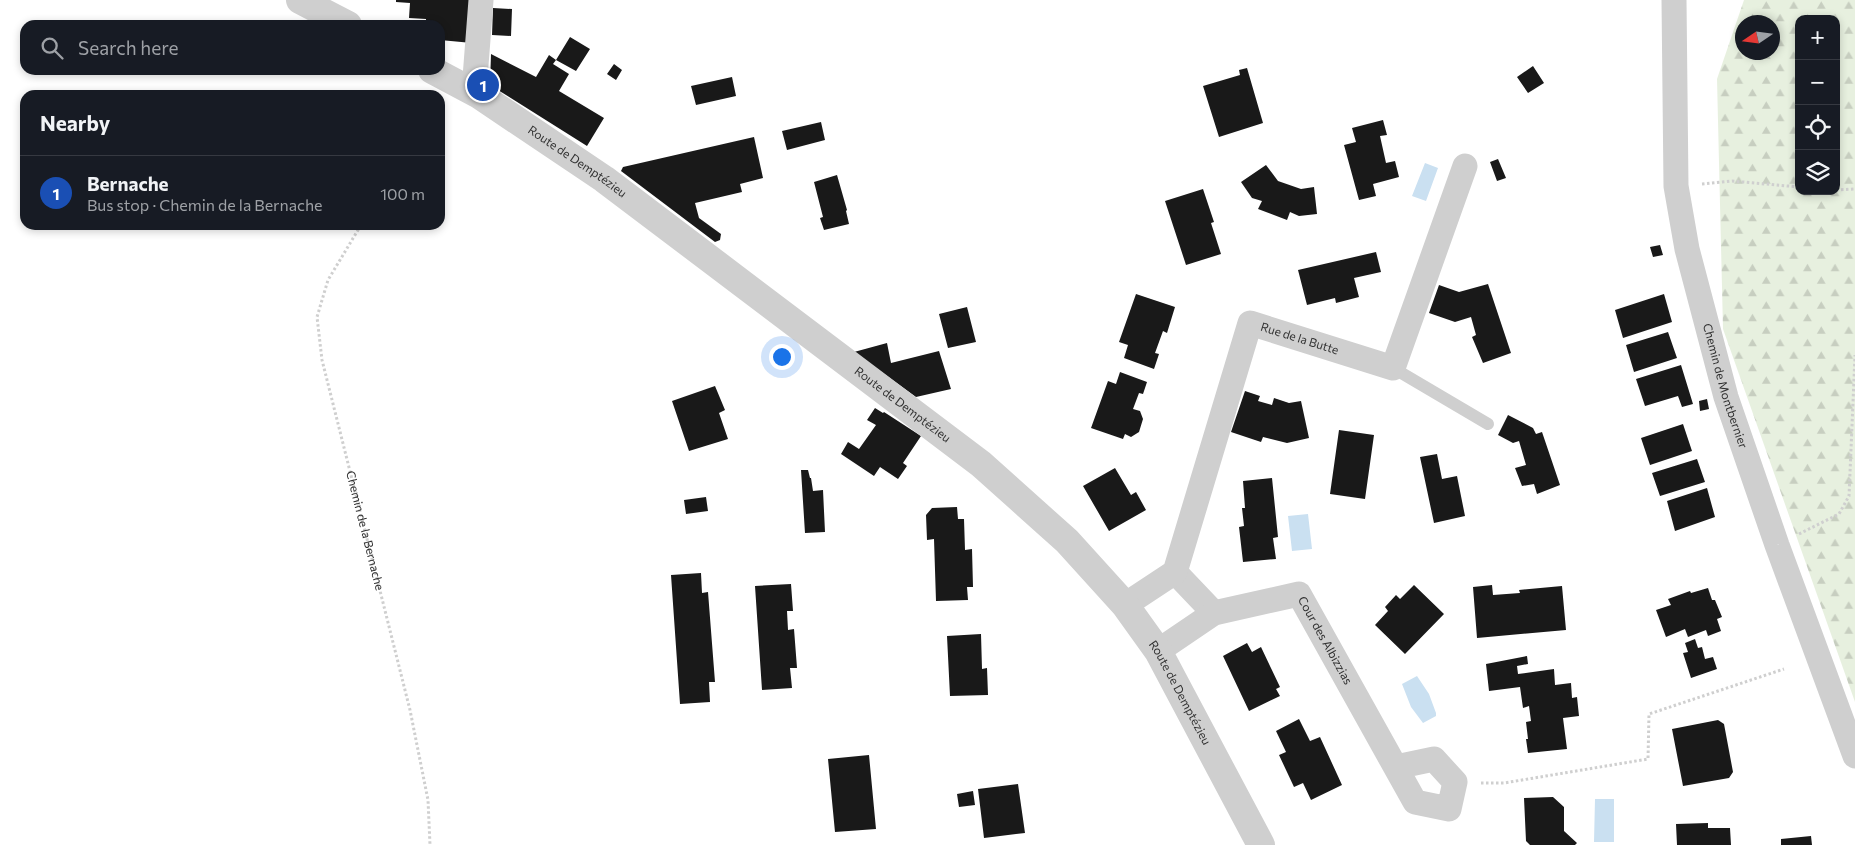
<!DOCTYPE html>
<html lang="en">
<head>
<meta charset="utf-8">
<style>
  :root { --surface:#171b24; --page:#242831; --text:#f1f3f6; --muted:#9ea1a6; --line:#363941; --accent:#8c9099 }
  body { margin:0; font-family:Commissioner,sans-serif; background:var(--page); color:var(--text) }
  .controls { position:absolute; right:15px; top:15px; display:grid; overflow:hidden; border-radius:10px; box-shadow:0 2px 8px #0003 }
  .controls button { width:45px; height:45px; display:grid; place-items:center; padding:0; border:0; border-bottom:1px solid var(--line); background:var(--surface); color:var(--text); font:25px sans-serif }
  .compass { position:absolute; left:1735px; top:15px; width:45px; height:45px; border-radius:50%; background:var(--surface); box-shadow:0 2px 8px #0003; rotate:257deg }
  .you { position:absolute; left:781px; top:356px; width:18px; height:18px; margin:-12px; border:4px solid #fff; border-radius:50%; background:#1a73e8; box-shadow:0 0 0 8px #1a73e833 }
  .badge { display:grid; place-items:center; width:32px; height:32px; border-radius:50%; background:var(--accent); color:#fff; font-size:16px; font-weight:700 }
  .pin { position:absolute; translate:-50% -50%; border:2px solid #fff; box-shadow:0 1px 5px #0006 }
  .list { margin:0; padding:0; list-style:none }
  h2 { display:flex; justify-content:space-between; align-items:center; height:65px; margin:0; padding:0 20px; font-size:21px }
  h2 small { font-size:16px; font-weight:400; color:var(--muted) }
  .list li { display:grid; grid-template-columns:32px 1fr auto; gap:15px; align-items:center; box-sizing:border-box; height:75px; padding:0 20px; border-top:1px solid var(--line) }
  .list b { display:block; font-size:19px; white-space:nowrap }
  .list p { margin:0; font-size:16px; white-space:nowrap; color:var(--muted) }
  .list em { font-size:16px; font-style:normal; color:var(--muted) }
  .icon { flex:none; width:28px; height:28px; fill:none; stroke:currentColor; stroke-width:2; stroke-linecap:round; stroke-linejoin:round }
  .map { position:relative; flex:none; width:1855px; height:845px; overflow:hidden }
  .search { position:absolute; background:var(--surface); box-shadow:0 2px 8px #0003; left:20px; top:20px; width:425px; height:55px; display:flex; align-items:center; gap:12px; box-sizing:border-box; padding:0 18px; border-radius:15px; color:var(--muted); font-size:19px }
  .panel { position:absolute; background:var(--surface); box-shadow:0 2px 8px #0003; left:20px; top:90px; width:425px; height:140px; border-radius:15px }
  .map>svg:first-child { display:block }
  .forest { fill:url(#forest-firs); fill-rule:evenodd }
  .water { fill:#cae0f1 }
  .building { fill:#191919 }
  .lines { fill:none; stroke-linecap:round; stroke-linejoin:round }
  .path { stroke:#cfcfcf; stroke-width:3; stroke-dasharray:2.5 2.5; stroke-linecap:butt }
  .service { stroke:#cfcfcf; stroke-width:12 }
  .minor { stroke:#cfcfcf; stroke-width:25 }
  .tertiary { stroke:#cfcfcf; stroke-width:28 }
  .labels { text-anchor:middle; stroke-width:5; stroke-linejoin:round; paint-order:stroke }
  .street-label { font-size:12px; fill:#323232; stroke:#fff }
</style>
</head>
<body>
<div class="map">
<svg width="1855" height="845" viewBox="0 0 1855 845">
  <defs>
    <pattern id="forest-firs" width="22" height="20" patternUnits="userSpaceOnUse" patternTransform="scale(1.25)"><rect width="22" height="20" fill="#e7f0df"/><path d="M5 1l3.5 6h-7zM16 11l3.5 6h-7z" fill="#c7cec0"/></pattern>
  </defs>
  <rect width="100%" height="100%" fill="#fff"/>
  <path class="forest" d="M1744,0H1855V702L1723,329L1717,79ZM1799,19H1836V191H1799ZM1742,22H1772V52H1742Z"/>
  <path class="water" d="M1425,163L1438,168L1426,201L1412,196Z
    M1308,514L1312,549L1292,551L1288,516Z
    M1417,676L1429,694L1436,713V716L1423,723L1411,707L1402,684Z
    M1595,799H1614V842H1594Z"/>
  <path class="building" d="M396,0H474L472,43L440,40V25H426V19L409,18L410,3L396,2Z
    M493,8L512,9L511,36L492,35Z
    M570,37L590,49L576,71L556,60L553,64L569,74L559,91L604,118L587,146L490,85L491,54L536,77L549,55L556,60Z
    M614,64L622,70L616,80L607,74Z
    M1533,66L1544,83L1528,93L1517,77Z
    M1247,68L1263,123L1219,137L1203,86L1240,75L1239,70Z
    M732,77L736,96L696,105L691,86Z
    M1383,120L1387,135L1380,136L1386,163L1395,161L1399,177L1373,184L1376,196L1359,200L1344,145L1356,142L1352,128Z
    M821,122L825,140L787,150L782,131Z
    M754,137L763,178L740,184L742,192L695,203L699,218L721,234L720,240L715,242L621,171L623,167Z
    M1498,159L1506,178L1497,181L1490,162Z
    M1266,165L1278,181L1301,189L1314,187L1317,214L1299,216L1290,212L1287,220L1258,209L1262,201L1252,198L1241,182Z
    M837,175L847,210L846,211L849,224L824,230L820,218L823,217L814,182Z
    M1203,189L1214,222L1211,223L1221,254L1186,265L1165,201Z
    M1660,245L1663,255L1653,257L1650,247Z
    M1376,252L1381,272L1354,278L1359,297L1336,303L1335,298L1307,305L1298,270Z
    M1488,284L1511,353L1483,363L1472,337L1476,335L1471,317L1455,322L1429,313L1439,285L1459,292Z
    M1136,294L1175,307L1167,333L1163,331L1155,353L1159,354L1154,369L1124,358L1128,345L1119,342Z
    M1664,294L1672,322L1623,338L1615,310Z
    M967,307L976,342L948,348L939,314Z
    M1668,332L1677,358L1634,372L1626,345Z
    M887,343L891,363L939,351L951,389L916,397L854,352Z
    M1681,365L1693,404L1682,407L1678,396L1645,406L1636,379Z
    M1120,372L1147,382L1143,394L1139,393L1133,409L1140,411L1143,419L1139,432L1131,437L1125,434L1123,439L1091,428L1108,381L1116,384Z
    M715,386L725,410L719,413L728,439L689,451L672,401Z
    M1245,391L1260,396L1258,401L1272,405L1274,398L1289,403L1301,401L1309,438L1287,443L1263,437L1261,442L1231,432Z
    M1707,399L1709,409L1700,411L1699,401Z
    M875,408L883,413L884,412L921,436L903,463L907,466L898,479L880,467L874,476L841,454L848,442L859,449L876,425L867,420Z
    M1508,415L1533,428L1536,434L1542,432L1560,485L1537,494L1534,484L1522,486L1515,468L1526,465L1519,441L1513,443L1498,435Z
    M1683,424L1692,451L1650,465L1641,438Z
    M1339,430L1374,435L1365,499L1330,494Z
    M1437,454L1442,479L1457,476L1465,516L1434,523L1420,457Z
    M1697,459L1705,482L1660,496L1652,473Z
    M1115,468L1131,495L1136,492L1146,510L1109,531L1083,486Z
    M801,470H808L810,478H811L813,491L823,490L825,532L805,533Z
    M1272,478L1278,537L1273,538L1276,559L1243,562L1239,527L1244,526L1242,508H1245L1243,481Z
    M1707,488L1715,517L1675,531L1667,501Z
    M706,497L708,511L686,514L684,500Z
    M957,507L958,519H964L965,550L972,549L973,587H967L968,600L936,601L934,539L927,540L926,515L932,508Z
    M701,573L702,593L708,592L715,682H709L710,702L680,704L671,575Z
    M791,584L793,611H787L788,630L794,629L797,668H790L792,688L762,690L755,586Z
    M1414,585L1444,614L1405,654L1375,625L1388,611L1385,607L1396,595L1400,599Z
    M1492,585L1493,595L1520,593L1519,590L1562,586L1566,630L1477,638L1473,587Z
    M1708,588L1712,600H1715L1722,617L1717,619L1721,631L1708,636L1706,630L1688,637L1685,629L1666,637L1656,610L1671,605L1668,599L1690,591L1691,593Z
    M981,634L982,669L987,668L988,695L950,696L947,636Z
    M1695,639L1698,648L1702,647L1705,659L1713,657L1717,669L1691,678L1683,653L1688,652L1685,643Z
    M1247,643L1252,652L1261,647L1280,687L1276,689L1280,696L1249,711L1223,656Z
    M1527,656L1528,664L1517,666L1518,674L1554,669L1555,685L1571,683L1572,698L1577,697L1579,716L1563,718L1567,749L1528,753L1526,739H1528L1526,722L1531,721L1529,706L1523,708L1520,687L1489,691L1486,664Z
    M1299,719L1310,741L1320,737L1342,785L1311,800L1303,783L1294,787L1279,755L1286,752L1276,731Z
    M1718,720L1724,724L1733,772L1729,778L1683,786L1672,729Z
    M869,755L876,829L835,832L828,759Z
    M1018,784L1025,833L984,838L978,789Z
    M973,791L975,805L959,807L957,794Z
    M1553,797L1564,807V831L1577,843L1575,845H1530L1526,841L1524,798Z
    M1708,823V828H1730L1731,845H1677L1676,824Z
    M1811,836L1812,845H1781V839Z"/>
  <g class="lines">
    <g class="path">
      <path d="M1702,184L1732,181L1799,187"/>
      <path d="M1836,190L1855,189"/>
      <path id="s1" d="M361,225L328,280L317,317L322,360L410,710L428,800L430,845"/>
      <path d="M1799,534L1839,514L1849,496L1855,355"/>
      <path d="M1481,783H1504L1648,759L1649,714L1784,669"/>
    </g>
    <path class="service" d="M1393,368L1488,424"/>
    <g class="minor">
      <path id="s2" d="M1674,0L1676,186L1687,249L1726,397L1777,545L1855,756"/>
      <path d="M472,91L475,78L481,0"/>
      <path d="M1175,572L1214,613"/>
      <path id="s3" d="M1125,605L1175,572L1250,323L1393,368L1465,166"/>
      <path id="s4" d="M1158,651L1214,613L1299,594L1415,802L1449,809L1455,782L1434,759L1396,767"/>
    </g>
    <g class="tertiary">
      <path d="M300,0L348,25"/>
      <path id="s5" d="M432,70L479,95L604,179L981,464L1067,541L1125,605L1158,651L1261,845"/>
    </g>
  </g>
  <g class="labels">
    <g class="street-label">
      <text dy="4" stroke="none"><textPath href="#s5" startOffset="172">Route de Demptézieu</textPath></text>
      <text dy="4" stroke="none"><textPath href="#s3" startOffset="372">Rue de la Butte</textPath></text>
      <text dy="4" stroke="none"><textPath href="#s2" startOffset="392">Chemin de Montbernier</textPath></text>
      <text dy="4" stroke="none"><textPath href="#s5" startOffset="578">Route de Demptézieu</textPath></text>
      <text dy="4" stroke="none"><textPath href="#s1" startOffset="322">Chemin de la Bernache</textPath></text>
      <text dy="4" stroke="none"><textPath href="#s4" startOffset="208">Cour des Albizzias</textPath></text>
      <text dy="4" stroke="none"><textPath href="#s5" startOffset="982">Route de Demptézieu</textPath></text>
    </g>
  </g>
</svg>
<div class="controls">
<button>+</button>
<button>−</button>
<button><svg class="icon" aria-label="locate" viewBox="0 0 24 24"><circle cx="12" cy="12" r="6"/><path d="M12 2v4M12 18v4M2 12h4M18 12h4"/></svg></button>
<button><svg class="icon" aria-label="layers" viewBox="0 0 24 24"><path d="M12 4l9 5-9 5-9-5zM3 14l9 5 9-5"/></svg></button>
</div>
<svg class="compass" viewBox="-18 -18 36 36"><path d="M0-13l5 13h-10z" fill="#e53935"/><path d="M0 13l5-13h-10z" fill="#9ea1a6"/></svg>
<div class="you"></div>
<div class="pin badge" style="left:483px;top:85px;background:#1a4fb4">1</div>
<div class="search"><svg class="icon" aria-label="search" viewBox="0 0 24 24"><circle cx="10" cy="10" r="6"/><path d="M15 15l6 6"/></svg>Search here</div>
<section class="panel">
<h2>Nearby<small></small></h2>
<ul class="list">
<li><span class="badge" style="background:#1a4fb4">1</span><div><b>Bernache</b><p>Bus stop · Chemin de la Bernache</p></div><em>100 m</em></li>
</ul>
</section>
</div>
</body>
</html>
